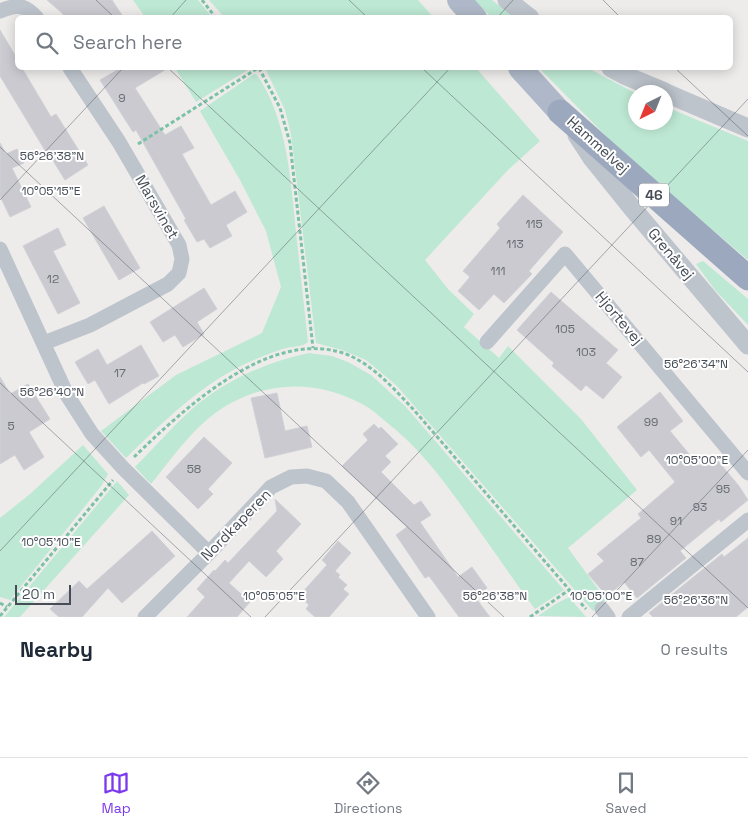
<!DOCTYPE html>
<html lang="en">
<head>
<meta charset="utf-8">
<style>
  :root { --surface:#fff; --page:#f6f6f7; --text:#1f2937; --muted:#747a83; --line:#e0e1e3; --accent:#7c3aed }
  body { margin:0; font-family:"Space Grotesk",sans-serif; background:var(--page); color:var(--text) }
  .compass { position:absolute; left:628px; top:85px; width:45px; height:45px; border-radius:50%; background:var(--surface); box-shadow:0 2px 12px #0003; rotate:223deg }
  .scale { position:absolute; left:15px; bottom:12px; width:56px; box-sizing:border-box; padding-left:5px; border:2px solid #464d56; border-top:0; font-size:14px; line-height:18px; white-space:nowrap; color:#464d56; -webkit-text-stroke:4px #fff; paint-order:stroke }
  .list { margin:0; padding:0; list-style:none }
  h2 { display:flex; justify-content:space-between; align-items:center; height:65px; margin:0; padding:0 20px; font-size:21px }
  h2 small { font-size:16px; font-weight:400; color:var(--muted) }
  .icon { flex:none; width:28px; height:28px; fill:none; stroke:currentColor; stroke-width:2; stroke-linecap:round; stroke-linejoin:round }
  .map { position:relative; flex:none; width:748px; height:617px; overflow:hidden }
  .search { position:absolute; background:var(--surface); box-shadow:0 2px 12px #0003; left:15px; right:15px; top:15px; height:55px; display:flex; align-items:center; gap:12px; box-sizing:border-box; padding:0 18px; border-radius:8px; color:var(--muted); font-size:19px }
  .sheet { height:140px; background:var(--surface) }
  nav { display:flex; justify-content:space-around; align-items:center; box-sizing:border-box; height:70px; border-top:1px solid var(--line); background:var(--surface); font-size:14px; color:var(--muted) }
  nav a { display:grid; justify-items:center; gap:2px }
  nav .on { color:var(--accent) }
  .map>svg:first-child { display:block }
  .green { fill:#bde8d3 }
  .building { fill:#cacad0; stroke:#d0d1d6 }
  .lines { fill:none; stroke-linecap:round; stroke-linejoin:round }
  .path { stroke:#79c2a6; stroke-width:3; stroke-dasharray:4 2.5; stroke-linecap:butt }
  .minor { stroke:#bec4cc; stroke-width:15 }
  .tertiary { stroke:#bec4cc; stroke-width:19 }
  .primary { stroke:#aeb8c8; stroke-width:24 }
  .trunk { stroke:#9ba8be; stroke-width:25 }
  .ticks { fill:none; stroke:#464d56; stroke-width:1; stroke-opacity:0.45 }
  .labels { text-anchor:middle; stroke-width:4; stroke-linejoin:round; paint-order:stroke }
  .number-label { font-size:12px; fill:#676c74 }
  .shield { fill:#fff; stroke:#7e8289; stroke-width:1 }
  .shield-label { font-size:14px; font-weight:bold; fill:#464d56 }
  .street-label { font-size:15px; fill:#464d56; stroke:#fff }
  .ticks-label { font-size:12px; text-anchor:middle; fill:#464d56; stroke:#fff; stroke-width:4; stroke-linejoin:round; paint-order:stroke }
</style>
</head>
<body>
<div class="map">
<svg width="748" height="617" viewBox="0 0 748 617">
  <rect width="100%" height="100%" fill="#eeeceb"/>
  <path class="green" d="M133,0H198L212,17H145Z
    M209,0H418L433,17H224Z
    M474,0H492L514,17H491Z
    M175,68H251L196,102Z
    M265,68H476L540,141L507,171L425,260L448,289L474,314L464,327L499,358L508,346L581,419L637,490L568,548L606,600L593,611L396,385L366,360L342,350L316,343L291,134L285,110Z
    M539,68H588L635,93L636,122H666V107L748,141V260L687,208L609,139Z
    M254,74L257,75C287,118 291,181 296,232C300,269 304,305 308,342C303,347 294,346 287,348C274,351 259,358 247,363C200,385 163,422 126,458L101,431L176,375L262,333L281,287L266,231L240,180L200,111Z
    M703,261L748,299V325L715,290L696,264Z
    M309,353L332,356L348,362L371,375L405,406L564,590L535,609C515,582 496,554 476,526C449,488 422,449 385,421C378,415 371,409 364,405C319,380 268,380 224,407C194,426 173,457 151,484L135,467C154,448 172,427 192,409C225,380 267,362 309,353Z
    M83,445L108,474L102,485L10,600L0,597V518L30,494Z
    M117,481L129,495L20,617H4Z
    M569,597L586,617L538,616L554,605Z"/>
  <path class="building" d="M47,0H112L124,18H65L62,13Z
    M0,30L18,60V68H22L51,117L56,114L88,165L65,180L47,151L46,152L0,76Z
    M121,68H168L135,88L165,135L181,126L194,148L182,154L211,205L235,191L247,212L226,225L232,236L210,248L204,239L197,242L184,220L186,219L136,130L133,132L100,80Z
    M0,143L6,154L17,149L24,163L12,168L31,207L10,217L0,196Z
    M523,195L563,232L529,271L532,274L504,303L494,294L479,310L458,291L470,277L463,271L500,228L497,224Z
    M104,206L140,268L119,280L83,218Z
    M58,228L66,245L53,251L80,303L58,314L23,246Z
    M204,288L217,309L197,322L204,334L183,347L175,335L163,342L150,322Z
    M551,292L618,350L606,363L622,377L603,399L586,385L581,391L552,366L554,363L517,330Z
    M141,345L159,376L144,384L143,383L109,404L95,380L88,384L75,362L98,349L107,365Z
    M0,377L10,394L28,384L50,419L29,432L44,457L24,470L15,455L0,464Z
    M660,392L683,421L670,431L699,466L713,455L739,486L748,500L721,522L719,519L680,551L686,558L637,598L624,582L607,596L588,574L604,561L597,554L641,518L638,514L675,482L649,450L641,457L617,427Z
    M277,393L285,431L307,426L312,447L265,458L251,398Z
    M374,424L379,429L381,427L398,444L385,456L391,462L381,472L414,505L421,501L431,515L420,522L458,577L472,567L487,588L475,597L490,617H459L429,576L425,578L396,535L407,527L342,466L368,440L363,434Z
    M204,437L232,463L208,489L213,494L198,509L166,477Z
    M275,499L301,524L276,551L283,559L266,577L249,561L229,583L250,602L237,617H187L205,597L197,589L214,570L215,571L225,560L228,563L277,511Z
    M152,531L175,556L122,603L108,588L82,617H59L50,609L79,581L87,589Z
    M748,538V607L736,617H653L649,613L722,554L724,557Z
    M338,541L351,553L335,571L340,575L338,577L347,585L343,589L349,594L329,617H315L306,609L309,605L299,596L327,565L322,560Z"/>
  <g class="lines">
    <path class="path" d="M202,0L216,18
      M259,68L280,108L290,143L313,348
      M138,144L258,68
      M134,457C184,409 268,329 343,353C372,363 394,389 414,410L586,609
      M0,603L7,607
      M0,616L113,480
      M530,617L569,590"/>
    <path class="minor" d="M0,11C17,4 24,4 37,18
      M0,249L67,395L92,434L123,468L209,553
      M487,342L565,254L748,473
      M44,343L90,325L168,284L179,273L182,259L179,245L119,142L70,68
      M602,609L608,617
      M145,617L209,553L271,487L291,477L307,476L326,481L348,502L428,617
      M629,617L748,520"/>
    <path class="tertiary" d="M507,0L530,18
      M611,68L624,75L665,92
      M666,93L748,128
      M577,135L592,158L633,209L748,345"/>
    <path class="primary" d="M459,0L475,18
      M520,68L560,112"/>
    <path class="trunk" d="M560,112L748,278"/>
  </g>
  <path class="ticks" d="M96,0L115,18M349,0L368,18M603,0L621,18M170,18L186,0M497,18L513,0M168,68L748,608M422,68L748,372M675,68L748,136M0,147L504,617M0,200L123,68M0,383L251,617M0,551L450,68M265,617L748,99M592,617L748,450"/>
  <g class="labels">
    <g class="number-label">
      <text x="122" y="102">9</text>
      <text x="534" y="228">115</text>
      <text x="515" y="248">113</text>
      <text x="498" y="275">111</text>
      <text x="53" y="283">12</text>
      <text x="565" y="333">105</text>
      <text x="586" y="356">103</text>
      <text x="120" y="377">17</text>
      <text x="651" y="426">99</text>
      <text x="11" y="430">5</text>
      <text x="194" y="473">58</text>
      <text x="723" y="493">95</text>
      <text x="700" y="511">93</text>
      <text x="676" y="525">91</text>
      <text x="654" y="543">89</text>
      <text x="637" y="566">87</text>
    </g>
    <rect class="shield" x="639" y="183.5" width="30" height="23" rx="4"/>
    <g class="shield-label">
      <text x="654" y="200">46</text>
    </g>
    <g class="street-label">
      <text transform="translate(598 145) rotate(42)" y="5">Hammelvej</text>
      <text transform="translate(157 207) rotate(60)" y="5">Marsvinet</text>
      <text transform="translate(671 254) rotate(50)" y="5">Grenåvej</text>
      <text transform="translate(619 318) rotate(50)" y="5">Hjortevej</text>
      <text transform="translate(236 525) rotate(-46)" y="5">Nordkaperen</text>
    </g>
  </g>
  <g class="ticks-label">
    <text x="52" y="160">56°26'38"N</text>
    <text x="51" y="195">10°05'15"E</text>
    <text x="696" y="368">56°26'34"N</text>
    <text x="52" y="396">56°26'40"N</text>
    <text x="697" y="464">10°05'00"E</text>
    <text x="51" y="546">10°05'10"E</text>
    <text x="274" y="600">10°05'05"E</text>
    <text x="601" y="600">10°05'00"E</text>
    <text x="495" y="600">56°26'38"N</text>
    <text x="696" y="604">56°26'36"N</text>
  </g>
</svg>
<svg class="compass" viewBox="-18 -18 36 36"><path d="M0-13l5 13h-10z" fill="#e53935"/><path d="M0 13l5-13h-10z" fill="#747a83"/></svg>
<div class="scale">20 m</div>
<div class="search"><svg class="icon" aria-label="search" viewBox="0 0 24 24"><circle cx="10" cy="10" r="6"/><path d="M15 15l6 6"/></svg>Search here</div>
</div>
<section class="sheet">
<h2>Nearby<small>0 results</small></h2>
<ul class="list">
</ul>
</section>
<nav>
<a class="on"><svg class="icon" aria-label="map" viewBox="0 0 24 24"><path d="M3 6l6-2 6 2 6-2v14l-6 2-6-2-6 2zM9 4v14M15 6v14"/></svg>Map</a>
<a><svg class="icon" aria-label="directions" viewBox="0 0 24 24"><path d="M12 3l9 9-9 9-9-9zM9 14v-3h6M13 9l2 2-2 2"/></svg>Directions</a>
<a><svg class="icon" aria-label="saved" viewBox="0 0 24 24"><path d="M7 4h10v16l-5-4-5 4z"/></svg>Saved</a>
</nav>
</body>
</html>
